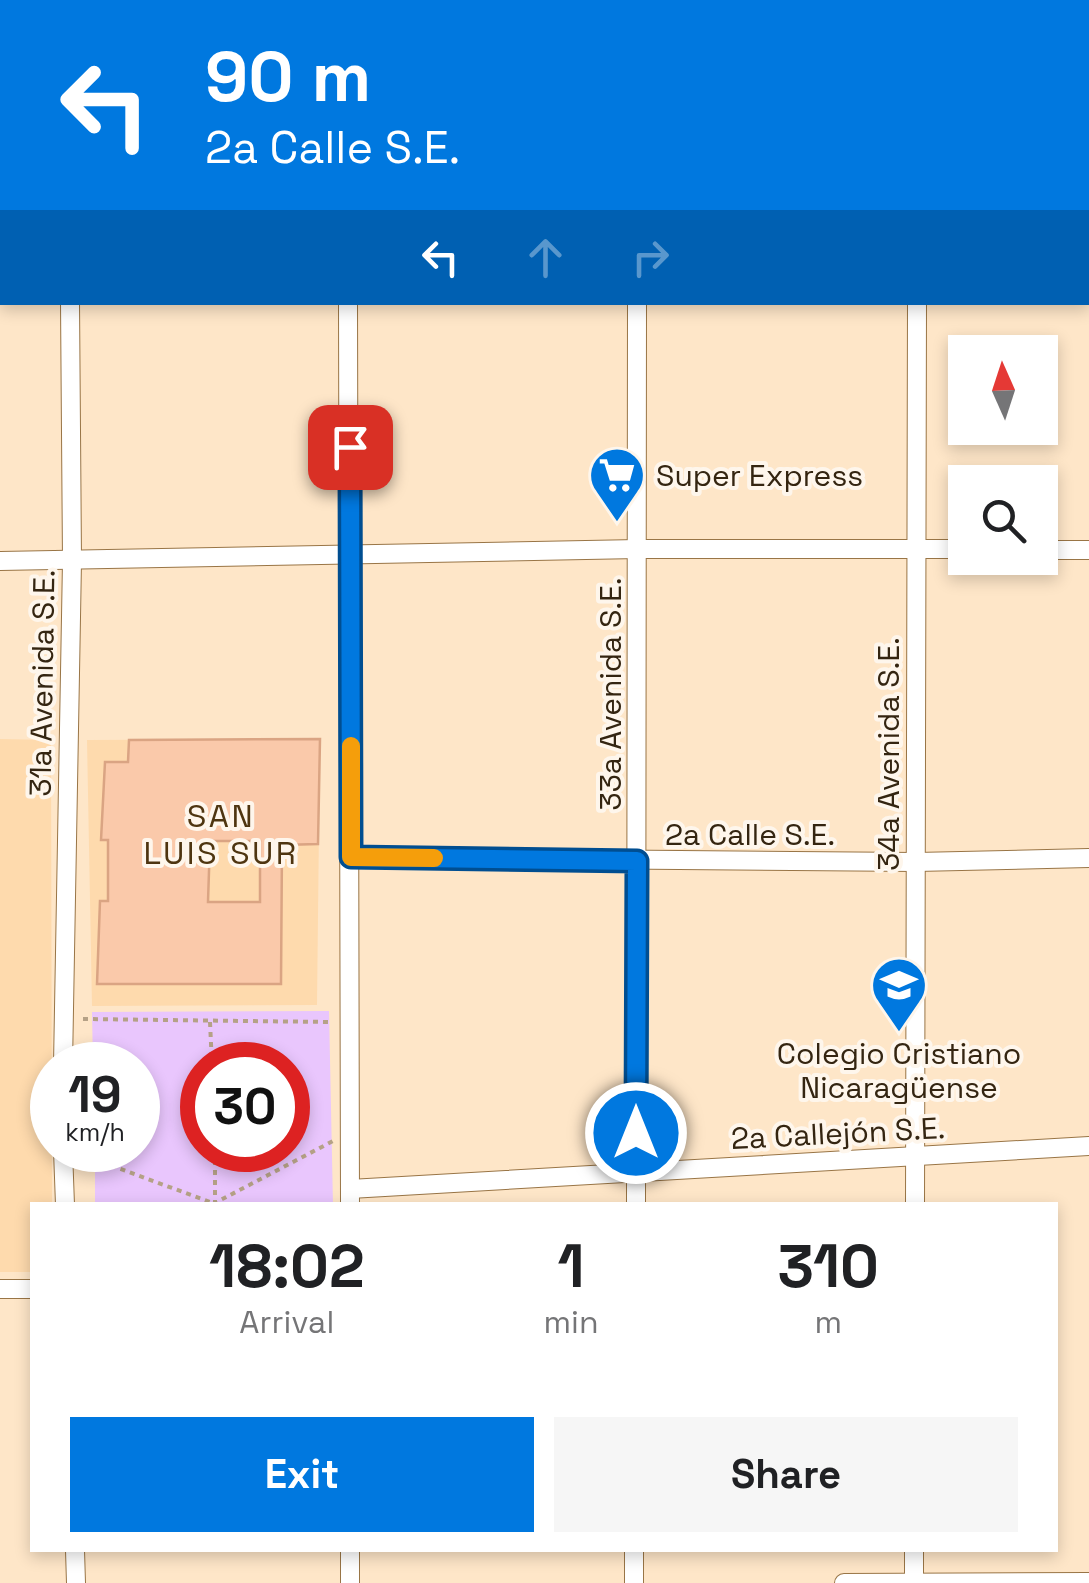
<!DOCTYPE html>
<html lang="en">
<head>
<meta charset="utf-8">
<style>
	body { margin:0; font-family:"Space Grotesk",sans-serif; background:#f6f6f6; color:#202124; height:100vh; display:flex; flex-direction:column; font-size:38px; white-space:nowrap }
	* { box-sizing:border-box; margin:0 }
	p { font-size:32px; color:#757577 }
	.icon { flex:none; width:55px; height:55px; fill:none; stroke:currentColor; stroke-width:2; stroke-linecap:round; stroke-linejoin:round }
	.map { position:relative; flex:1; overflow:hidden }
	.panel { position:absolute; left:30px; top:1202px; width:1028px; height:350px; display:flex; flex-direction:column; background:#fff; border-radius:0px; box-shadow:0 5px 15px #0003 }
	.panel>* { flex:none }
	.banner { position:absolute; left:0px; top:0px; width:1090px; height:305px; box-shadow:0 5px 15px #0003; background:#0078df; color:#fff; overflow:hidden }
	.needle { width:65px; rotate:357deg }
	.buttons { position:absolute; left:948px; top:335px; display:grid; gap:20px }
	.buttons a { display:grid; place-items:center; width:110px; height:110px; border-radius:0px; background:#fff; box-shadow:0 5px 15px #0003; font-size:50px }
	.speed { position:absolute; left:30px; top:1042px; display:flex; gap:20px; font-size:50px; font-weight:700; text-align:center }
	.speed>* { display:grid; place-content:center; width:130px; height:130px; border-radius:50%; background:#fff; box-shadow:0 5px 15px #0003; line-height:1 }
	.speed small { font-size:25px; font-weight:400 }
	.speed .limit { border:15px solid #d22; background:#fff; color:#111 }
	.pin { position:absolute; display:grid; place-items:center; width:85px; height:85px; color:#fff; margin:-42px; border-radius:20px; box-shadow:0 5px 15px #0006 }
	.me { position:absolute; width:110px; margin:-55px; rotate:0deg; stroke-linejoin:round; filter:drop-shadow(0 0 8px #0008) }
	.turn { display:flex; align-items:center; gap:35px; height:210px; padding:0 40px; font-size:45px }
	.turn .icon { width:130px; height:130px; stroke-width:2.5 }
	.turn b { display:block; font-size:70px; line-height:85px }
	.lanes { display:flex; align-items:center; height:95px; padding:0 40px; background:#0003; justify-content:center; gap:50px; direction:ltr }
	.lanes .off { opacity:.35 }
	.eta { display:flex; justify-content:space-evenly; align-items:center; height:170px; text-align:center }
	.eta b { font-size:60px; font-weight:700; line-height:70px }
	.primary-button { display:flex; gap:20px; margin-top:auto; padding:20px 40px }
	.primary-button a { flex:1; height:115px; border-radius:0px; background:#0078df; color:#fff; font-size:40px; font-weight:700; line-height:115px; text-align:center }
	.primary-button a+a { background:#f6f6f6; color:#202124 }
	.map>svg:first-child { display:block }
	.built { fill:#fedaad }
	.green { fill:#e9c6fd; fill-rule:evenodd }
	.building { fill:#fac9aa; stroke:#daa483; stroke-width:2.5; fill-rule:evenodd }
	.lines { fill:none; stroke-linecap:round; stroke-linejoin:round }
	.street-casing { stroke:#997546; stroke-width:20 }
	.path { stroke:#b5a186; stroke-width:4; stroke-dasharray:5 5; stroke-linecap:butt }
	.street { stroke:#fff; stroke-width:18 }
	.route-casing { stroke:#004e91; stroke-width:25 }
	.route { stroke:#0078df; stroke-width:18 }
	.slow { stroke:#f59e0b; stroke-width:18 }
	.labels { text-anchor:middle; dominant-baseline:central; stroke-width:8; stroke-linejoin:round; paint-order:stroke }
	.poi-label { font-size:30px; fill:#342511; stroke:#fef6ec; text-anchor:start }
	.street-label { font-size:30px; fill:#342511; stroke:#fef6ec }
	.neighbourhood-label { font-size:32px; letter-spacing:2.5px; fill:#4e3510; stroke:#fef6ec }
</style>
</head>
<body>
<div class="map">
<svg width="1089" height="1583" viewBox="0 0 1089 1583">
	<rect width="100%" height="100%" fill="#fee6c8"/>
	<g class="built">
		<polygon points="0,739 51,740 52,1205 32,1205 32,1272 0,1272"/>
		<polygon points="320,739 317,1005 92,1006 87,740"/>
	</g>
	<path class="green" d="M329 1011 333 1205H95V1150H138V1065H93L92 1012ZM202 1065H288V1150H202Z"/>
	<path class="building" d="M320 739 318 844 282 845 281 984H97L100 901H108V840H101L105 762H128L129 740ZM210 841H260V902H208Z"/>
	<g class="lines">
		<g class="street-casing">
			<g id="street">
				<polyline points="635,0 635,2"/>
				<polyline points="915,0 915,2"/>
				<polyline points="1086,0 1086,2"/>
				<polyline points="73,2 73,0"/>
				<polyline points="350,2 350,0"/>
				<polyline points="1088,38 1089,77"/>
				<polyline points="0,242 2,242"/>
				<polyline points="1088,260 1089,260"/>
				<polyline points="348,302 350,1205"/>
				<polyline points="1040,550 1089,550"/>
				<polyline points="0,561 638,549 965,549"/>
				<polyline points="351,857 916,862 1089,858"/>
				<polyline points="63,1065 72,561 70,302"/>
				<polyline points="63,1150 65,1205"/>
				<polyline points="350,1189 1089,1146"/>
				<polyline points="636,1205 637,302"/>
				<polyline points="915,1205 917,302"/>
				<polyline points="0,1289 32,1289"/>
				<polyline points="75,1550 76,1583"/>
				<polyline points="350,1550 350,1583"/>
				<polyline points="634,1583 634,1550"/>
				<polyline points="844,1583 1089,1582"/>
				<polyline points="914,1583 914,1550"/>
			</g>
		</g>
		<g class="path">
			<polyline points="83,1019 329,1022"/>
			<polyline points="210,1022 212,1065"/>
			<polyline points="215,1150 215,1204"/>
			<polyline points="83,1155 218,1205"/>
			<polyline points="213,1204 333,1141"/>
		</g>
		<use href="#street" class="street"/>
	</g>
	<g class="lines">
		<g class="route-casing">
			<polyline id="route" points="350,447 351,857 637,861 636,1133"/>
		</g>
		<use href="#route" class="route"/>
		<polyline class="slow" points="351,746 351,857 434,858"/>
	</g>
	<defs>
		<g id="supermarket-pin" transform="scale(2.875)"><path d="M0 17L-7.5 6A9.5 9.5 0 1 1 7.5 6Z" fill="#0078df" stroke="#fef6ec"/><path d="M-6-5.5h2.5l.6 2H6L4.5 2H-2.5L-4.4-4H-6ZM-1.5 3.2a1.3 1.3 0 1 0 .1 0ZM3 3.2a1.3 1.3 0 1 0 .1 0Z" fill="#fff"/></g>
		<g id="school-pin" transform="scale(2.875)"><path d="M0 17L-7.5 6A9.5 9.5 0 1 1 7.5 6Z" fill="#0078df" stroke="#fef6ec"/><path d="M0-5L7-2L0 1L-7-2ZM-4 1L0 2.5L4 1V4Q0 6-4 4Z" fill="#fff"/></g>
	</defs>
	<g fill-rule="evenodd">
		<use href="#supermarket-pin" x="617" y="475"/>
		<use href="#school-pin" x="899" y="985"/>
	</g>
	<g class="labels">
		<g class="poi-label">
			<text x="656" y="475">Super Express</text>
			<text x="899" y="1053" text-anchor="middle">Colegio Cristiano<tspan x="899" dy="34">Nicaragüense</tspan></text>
		</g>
		<g class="street-label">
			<text transform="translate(42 683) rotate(-89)">31a Avenida S.E.</text>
			<text transform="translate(610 694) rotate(-90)">33a Avenida S.E.</text>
			<text transform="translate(888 754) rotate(-90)">34a Avenida S.E.</text>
			<text x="750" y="834">2a Calle S.E.</text>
			<text transform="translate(838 1133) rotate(-3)">2a Callejón S.E.</text>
		</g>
		<g class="neighbourhood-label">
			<text x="221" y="816">SAN<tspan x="221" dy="37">LUIS SUR</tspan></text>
		</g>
	</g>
</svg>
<div class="buttons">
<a><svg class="needle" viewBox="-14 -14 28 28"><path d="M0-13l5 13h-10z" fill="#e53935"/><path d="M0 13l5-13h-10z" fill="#757577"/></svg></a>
<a><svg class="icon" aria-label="search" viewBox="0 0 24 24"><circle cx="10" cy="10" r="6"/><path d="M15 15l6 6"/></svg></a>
</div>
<div class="speed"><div>19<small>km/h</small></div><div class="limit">30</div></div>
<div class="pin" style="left:350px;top:447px;background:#d93025"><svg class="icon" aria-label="arrive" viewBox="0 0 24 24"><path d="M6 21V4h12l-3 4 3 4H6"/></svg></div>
<svg class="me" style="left:636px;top:1133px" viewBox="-20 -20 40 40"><circle r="17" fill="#0078df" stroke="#fff" stroke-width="3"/><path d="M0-11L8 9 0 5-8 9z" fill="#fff"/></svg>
<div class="banner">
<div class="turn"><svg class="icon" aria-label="left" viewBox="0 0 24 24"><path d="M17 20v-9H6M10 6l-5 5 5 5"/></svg><div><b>90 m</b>2a Calle S.E.</div></div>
<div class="lanes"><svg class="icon" aria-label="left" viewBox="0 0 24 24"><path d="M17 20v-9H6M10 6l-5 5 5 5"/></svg><svg class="icon off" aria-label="ahead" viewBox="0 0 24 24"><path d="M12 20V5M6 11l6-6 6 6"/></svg><svg class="icon off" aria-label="right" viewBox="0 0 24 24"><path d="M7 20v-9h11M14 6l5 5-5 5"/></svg></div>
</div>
<section class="panel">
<div class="eta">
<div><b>18:02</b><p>Arrival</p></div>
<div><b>1</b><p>min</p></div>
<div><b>310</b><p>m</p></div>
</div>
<div class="primary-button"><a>Exit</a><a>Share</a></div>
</section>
</div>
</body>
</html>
